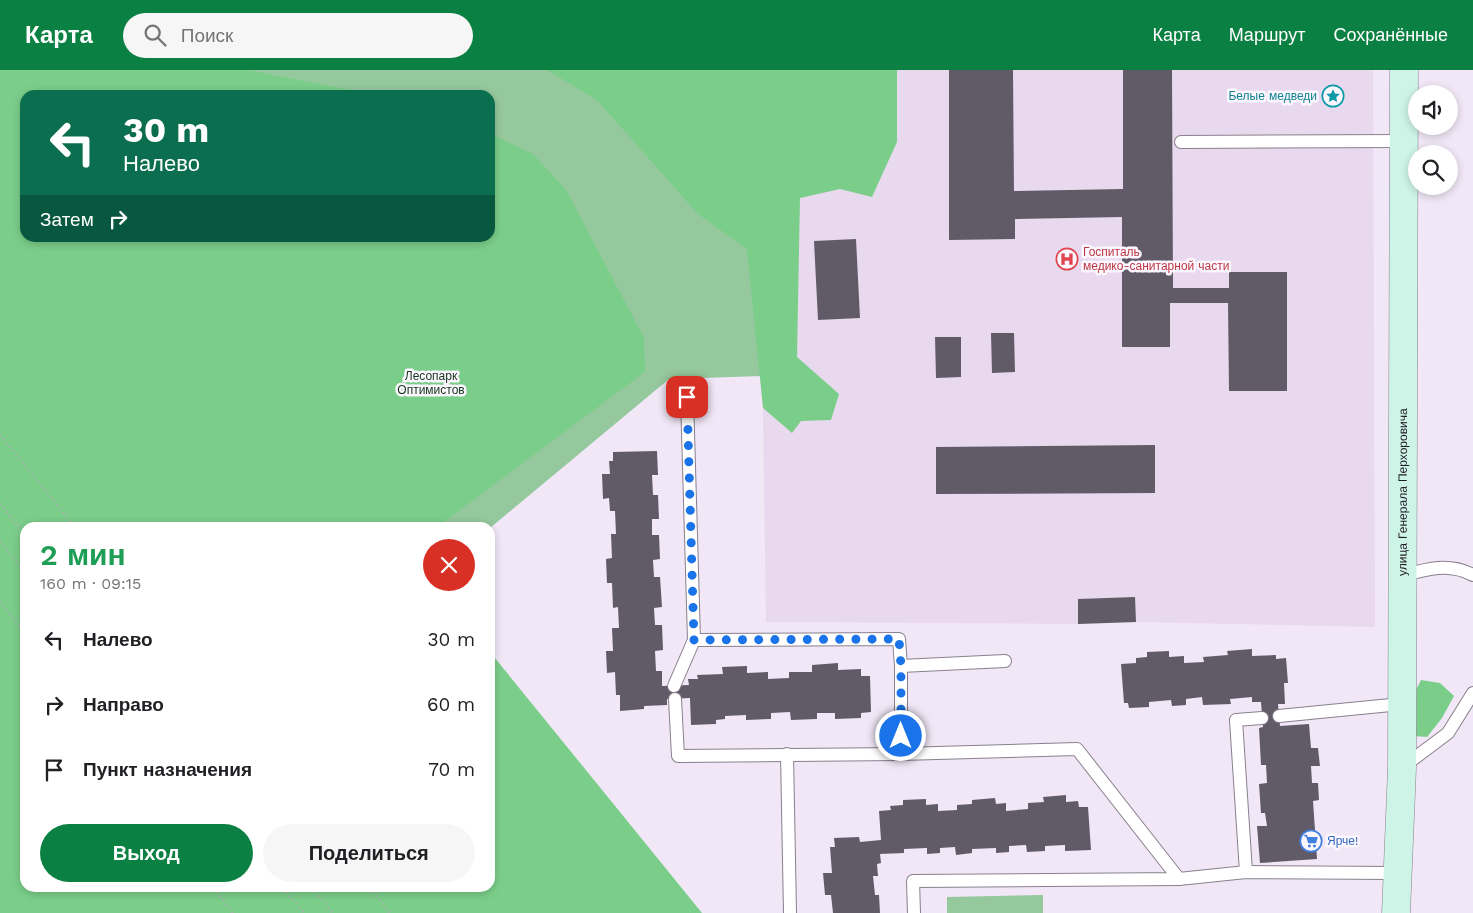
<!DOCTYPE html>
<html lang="ru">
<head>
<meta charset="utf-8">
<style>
	body { margin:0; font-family:"Work Sans",sans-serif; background:#f6f6f6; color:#202124; height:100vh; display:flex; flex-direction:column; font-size:19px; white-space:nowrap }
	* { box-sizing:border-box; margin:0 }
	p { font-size:16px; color:#757577 }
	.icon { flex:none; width:28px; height:28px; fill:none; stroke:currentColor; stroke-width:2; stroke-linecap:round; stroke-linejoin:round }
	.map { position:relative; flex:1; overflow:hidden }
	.panel { position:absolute; left:20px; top:452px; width:475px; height:370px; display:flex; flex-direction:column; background:#fff; border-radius:15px; box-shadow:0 2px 8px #0003 }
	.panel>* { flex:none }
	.top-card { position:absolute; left:20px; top:20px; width:475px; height:152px; border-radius:15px; box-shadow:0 2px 8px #0003; background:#0b6e4f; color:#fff; overflow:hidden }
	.controls { position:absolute; left:1408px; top:15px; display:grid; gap:10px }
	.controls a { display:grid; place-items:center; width:50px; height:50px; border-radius:50%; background:#fff; box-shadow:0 2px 8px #0003; font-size:25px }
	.pin { position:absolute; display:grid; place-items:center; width:42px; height:42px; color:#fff; margin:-21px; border-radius:10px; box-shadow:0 2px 8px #0006 }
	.me { position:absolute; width:55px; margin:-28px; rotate:0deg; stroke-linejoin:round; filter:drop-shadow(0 0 4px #0008) }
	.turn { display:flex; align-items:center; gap:18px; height:105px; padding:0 20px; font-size:22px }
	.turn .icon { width:65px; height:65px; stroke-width:2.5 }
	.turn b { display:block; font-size:35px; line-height:42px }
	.then { display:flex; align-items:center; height:48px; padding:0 20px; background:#0003; gap:10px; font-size:19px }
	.round { display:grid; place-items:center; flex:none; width:52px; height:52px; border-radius:26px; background:#f6f6f6 }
	.headline { display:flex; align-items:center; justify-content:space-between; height:85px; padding:0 20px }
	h1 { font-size:30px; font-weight:600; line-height:38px; color:#1e9e55 }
	.button { display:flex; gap:10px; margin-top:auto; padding:10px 20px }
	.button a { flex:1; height:58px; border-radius:30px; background:#0b8043; color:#fff; font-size:20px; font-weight:600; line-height:58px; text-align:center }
	.button a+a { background:#f6f6f6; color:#202124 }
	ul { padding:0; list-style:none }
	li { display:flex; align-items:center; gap:15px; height:65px; padding:0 20px }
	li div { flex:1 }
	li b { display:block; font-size:19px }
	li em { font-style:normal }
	header { display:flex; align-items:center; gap:30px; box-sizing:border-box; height:70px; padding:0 25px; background:#0b8043; color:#fff }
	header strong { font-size:24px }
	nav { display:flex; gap:28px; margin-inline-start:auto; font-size:18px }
	.search { width:350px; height:45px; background:#f6f6f6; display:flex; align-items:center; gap:12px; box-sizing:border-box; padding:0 18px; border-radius:28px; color:#757577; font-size:19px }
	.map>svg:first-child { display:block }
	.built { fill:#e8d9ee }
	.green { fill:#95c89d; fill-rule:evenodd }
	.forest { fill:#7bce8a }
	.building { fill:#615b68 }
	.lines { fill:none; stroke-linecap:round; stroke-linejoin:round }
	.lane-casing { stroke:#89808d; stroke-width:14 }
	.secondary-casing { stroke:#89808d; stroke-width:29 }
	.path { stroke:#b1a9b5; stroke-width:3; stroke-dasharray:1 4; stroke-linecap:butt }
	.lane { stroke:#fff; stroke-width:12 }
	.secondary { stroke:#cef3e7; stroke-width:28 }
	.route { stroke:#1a73e8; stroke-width:9; stroke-dasharray:0 16.2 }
	.labels { text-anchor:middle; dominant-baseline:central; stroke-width:5; stroke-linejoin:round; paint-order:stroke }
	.culture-label { font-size:12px; fill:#0d838f; stroke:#fcf6ff; text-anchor:end }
	.health-label { font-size:12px; fill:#be3a42; stroke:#fcf6ff; text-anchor:start }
	.park-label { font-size:12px; fill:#13361b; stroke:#fcf6ff }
	.street-label { font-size:12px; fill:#1f1b21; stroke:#fcf6ff }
	.shop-label { font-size:12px; fill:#366cbe; stroke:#fcf6ff; text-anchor:start }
</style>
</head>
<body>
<header>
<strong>Карта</strong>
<div class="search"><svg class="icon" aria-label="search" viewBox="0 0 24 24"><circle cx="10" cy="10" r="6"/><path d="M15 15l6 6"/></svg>Поиск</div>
<nav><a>Карта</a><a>Маршрут</a><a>Сохранённые</a></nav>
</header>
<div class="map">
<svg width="1473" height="843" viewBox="0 0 1473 843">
	<rect width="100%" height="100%" fill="#f1e7f6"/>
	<polygon class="built" points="758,0 1373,0 1375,557 1136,552 1078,554 766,552"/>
	<g class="green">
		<path d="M0 0H758L762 306 669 309 490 458H25V818H490L701 843H0ZM25 25H490V168H25Z"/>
		<polygon points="1043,825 1043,843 947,843 947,827"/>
	</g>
	<g class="forest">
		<polygon points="0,0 247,0 377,25 25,25 25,168 490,168 490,64 533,84 566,120 644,268 645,302 437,457 25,458 25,818 490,818 490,582 702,843 0,843"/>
		<polygon points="547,0 897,0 897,72 872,127 840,119 800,128 797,287 839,324 831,350 801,351 792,363 763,338 747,179 698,144 597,30"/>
		<polygon points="1421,610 1440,613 1454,626 1442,648 1427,667 1414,666 1414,624"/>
	</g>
	<g class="building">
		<polygon points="949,0 1013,0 1014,121 1123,119 1123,0 1172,0 1173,218 1229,218 1229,202 1287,202 1287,321 1229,321 1228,233 1170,233 1170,277 1122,277 1122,147 1015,149 1015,169 949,170"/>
		<polygon points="856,169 860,248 818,250 814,171"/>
		<polygon points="991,263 1014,263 1015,302 992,303"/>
		<polygon points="935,267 961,267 961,307 936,308"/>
		<polygon points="1155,375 1155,423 936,424 936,377"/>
		<polygon points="657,381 658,405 652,405 653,425 658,425 659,449 652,449 652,465 659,465 660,489 653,490 654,507 660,507 662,537 654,538 655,555 662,555 663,580 655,581 656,601 662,601 662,616 689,615 688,609 698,609 697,605 723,604 722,597 747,596 747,603 768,602 768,609 789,608 789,602 812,602 812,595 838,593 838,600 861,599 861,606 870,606 871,642 861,643 861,648 835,649 835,643 817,643 817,649 791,650 790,642 771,643 771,649 746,650 746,645 725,646 725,649 716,650 716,654 691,655 690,628 667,629 667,635 644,636 644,639 620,641 620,625 616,625 615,602 607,603 606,581 613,581 612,558 619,558 618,537 613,538 612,513 607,513 606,489 612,488 611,464 616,464 615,441 610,441 609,428 603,429 602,404 610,404 609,391 613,391 613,382"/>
		<polygon points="1135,527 1136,552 1078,554 1078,529"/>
		<polygon points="1252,579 1252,586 1276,585 1276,589 1286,588 1288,613 1284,613 1285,634 1278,634 1280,656 1309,654 1311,678 1318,678 1320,696 1311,696 1312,713 1318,713 1319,730 1313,731 1317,789 1260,793 1257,756 1267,756 1265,743 1261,743 1259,714 1267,713 1266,695 1261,695 1259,658 1263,657 1261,632 1252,632 1252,627 1230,629 1231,634 1203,635 1202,627 1186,629 1186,635 1172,636 1171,630 1149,632 1149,637 1129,638 1128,633 1124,633 1121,594 1136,593 1136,588 1147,587 1147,582 1169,581 1169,587 1184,586 1184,593 1204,592 1203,587 1228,585 1227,581"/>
		<polygon points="1066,725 1066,732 1078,731 1079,737 1088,737 1091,780 1065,781 1065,775 1045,776 1045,781 1027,782 1026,775 1009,776 1009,782 996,783 996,778 972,779 972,783 956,785 955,777 940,778 940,783 927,784 927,778 904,779 904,783 880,784 881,793 877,794 878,806 873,806 875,825 879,825 880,843 833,843 831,825 825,825 823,803 832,803 830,777 835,777 834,768 859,767 860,772 881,770 879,741 891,740 890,736 903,735 903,730 926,729 926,735 938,734 938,741 957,740 957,735 972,734 972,730 995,728 996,734 1006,733 1006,741 1028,739 1028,733 1044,732 1043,727"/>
	</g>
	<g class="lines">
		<g class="lane-casing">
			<g id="lane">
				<polyline points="1181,72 1403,71"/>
				<polyline points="687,327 694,570 899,569 901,596 901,684"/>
				<path d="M1401 506C1426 499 1449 492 1473 505"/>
				<polyline points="901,596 1005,591"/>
				<polyline points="674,616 694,570"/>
				<polyline points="675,629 678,686 901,684 1077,679 1179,809"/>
				<polyline points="1279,646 1401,634"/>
				<polyline points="787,684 790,843"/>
				<polyline points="1404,696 1448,663 1473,623"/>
				<polyline points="1246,802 1236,650 1262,648"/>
				<polyline points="914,843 913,811 1179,809 1246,802 1397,803"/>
			</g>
		</g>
		<g class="secondary-casing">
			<g id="secondary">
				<path id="s1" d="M1396 843 1402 698 1404 0"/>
			</g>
		</g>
		<g class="path">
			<polyline points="0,365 76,458"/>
			<polyline points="0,434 25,465"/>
			<polyline points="0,472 25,502"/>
			<polyline points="0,532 25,563"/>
			<polyline points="214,818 233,843"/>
			<polyline points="283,818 304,843"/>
			<polyline points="312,818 333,843"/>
			<polyline points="370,818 390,843"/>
		</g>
		<use href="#lane" class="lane"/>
		<use href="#secondary" class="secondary"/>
	</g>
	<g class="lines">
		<polyline class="route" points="687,327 694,570 899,569 901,596 901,666"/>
	</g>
	<defs>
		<g id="sight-ring" transform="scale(1.125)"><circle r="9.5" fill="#fcf6ff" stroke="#0f9aa8" stroke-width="1.5"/><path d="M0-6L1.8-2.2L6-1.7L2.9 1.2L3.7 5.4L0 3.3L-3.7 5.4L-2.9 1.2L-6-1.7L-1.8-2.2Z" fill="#0f9aa8"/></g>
		<g id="hospital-ring" transform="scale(1.125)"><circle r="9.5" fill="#fcf6ff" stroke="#e0444e" stroke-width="1.5"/><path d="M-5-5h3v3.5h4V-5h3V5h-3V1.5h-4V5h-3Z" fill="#e0444e"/></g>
		<g id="supermarket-ring" transform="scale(1.125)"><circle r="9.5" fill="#fcf6ff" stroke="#3f7fe0" stroke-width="1.5"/><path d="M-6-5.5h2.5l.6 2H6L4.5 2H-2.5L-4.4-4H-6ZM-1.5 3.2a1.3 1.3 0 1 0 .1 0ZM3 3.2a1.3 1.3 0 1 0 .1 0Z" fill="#3f7fe0"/></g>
	</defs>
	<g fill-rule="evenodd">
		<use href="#sight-ring" x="1333" y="26"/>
		<use href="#hospital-ring" x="1067" y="189"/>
		<use href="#supermarket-ring" x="1311" y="771"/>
	</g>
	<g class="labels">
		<g class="culture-label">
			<text x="1317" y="26">Белые медведи</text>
		</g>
		<g class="health-label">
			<text x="1083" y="182">Госпиталь<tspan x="1083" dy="14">медико-санитарной части</tspan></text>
		</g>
		<g class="park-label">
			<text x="431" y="306">Лесопарк<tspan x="431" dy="14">Оптимистов</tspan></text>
		</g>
		<g class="street-label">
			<text stroke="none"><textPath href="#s1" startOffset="421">улица Генерала Перхоровича</textPath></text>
		</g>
		<g class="shop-label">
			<text x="1327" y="771">Ярче!</text>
		</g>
	</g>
</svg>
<div class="controls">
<a><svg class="icon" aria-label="sound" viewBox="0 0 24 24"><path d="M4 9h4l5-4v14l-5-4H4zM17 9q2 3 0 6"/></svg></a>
<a><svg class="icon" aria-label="search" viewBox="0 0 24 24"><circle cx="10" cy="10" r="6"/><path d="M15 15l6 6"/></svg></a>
</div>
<div class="pin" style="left:687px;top:327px;background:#d93025"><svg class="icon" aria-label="arrive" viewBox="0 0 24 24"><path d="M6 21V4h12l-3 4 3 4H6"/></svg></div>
<svg class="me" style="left:901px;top:666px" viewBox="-20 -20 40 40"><circle r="17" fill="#1a73e8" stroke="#fff" stroke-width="3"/><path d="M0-11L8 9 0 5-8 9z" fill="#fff"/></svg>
<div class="top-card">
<div class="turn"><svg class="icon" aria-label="left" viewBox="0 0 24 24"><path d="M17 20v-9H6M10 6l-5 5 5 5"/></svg><div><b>30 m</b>Налево</div></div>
<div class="then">Затем<svg class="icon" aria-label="right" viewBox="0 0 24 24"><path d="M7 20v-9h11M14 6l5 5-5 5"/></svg></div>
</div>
<section class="panel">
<div class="headline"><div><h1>2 мин</h1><p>160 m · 09:15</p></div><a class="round" style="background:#d93025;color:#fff"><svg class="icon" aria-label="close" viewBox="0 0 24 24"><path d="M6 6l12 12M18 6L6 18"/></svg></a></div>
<ul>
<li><svg class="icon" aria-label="left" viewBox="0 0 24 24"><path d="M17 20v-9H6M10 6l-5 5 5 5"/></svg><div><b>Налево</b></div><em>30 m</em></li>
<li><svg class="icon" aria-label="right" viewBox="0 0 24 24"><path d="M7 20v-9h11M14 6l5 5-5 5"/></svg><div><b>Направо</b></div><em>60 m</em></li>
<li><svg class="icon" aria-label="arrive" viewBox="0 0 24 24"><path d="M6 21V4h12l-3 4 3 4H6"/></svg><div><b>Пункт назначения</b></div><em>70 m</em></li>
</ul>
<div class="button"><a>Выход</a><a>Поделиться</a></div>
</section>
</div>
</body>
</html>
